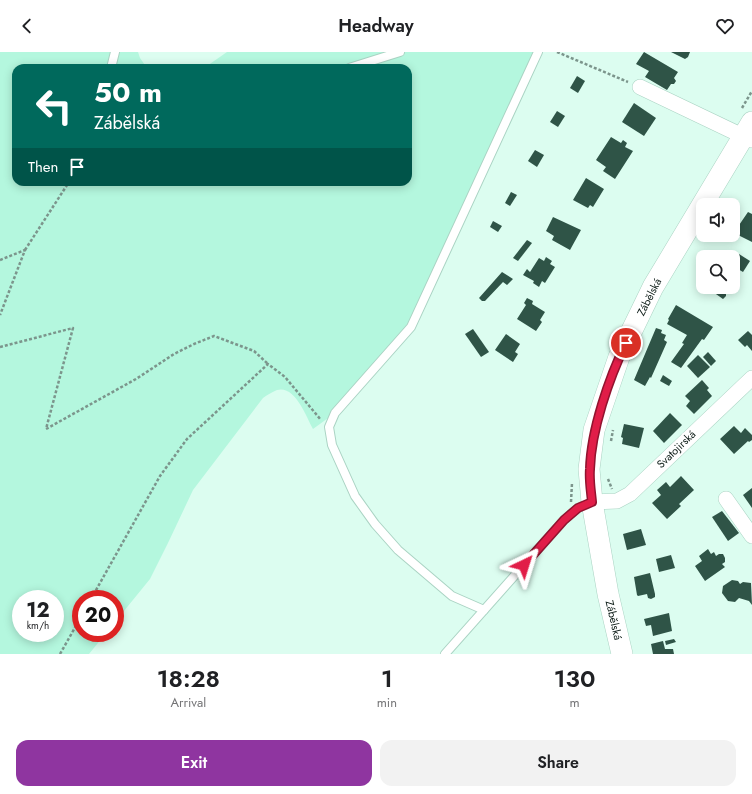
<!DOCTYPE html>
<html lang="en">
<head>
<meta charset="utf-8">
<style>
	body { margin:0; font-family:Jost,sans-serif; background:#f2f2f2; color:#202124; height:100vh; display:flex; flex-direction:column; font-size:15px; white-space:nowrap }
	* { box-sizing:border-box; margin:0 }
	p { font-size:13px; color:#757577 }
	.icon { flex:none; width:22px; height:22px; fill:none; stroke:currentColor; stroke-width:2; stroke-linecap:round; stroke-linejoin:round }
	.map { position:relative; height:602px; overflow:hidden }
	.sheet { display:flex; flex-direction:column; background:#fff; flex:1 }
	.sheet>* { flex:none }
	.hud { position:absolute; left:12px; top:12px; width:400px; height:122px; border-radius:12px; box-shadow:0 2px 10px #0003; background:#00695c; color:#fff; overflow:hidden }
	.fabs { position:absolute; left:696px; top:146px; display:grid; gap:8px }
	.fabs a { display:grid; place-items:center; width:44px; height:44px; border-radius:8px; background:#fff; box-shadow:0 2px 10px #0003; font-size:20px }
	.speed { position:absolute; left:12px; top:538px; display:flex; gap:8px; font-size:20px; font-weight:700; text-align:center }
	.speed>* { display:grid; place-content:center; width:52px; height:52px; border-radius:50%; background:#fff; box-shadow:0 2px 10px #0003; line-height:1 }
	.speed small { font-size:10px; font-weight:400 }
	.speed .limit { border:6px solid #d22; background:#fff; color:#111 }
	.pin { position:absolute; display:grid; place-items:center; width:34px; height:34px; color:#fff; margin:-17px; border:2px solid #fff; border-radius:50%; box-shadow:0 1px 4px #0007 }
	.me { position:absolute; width:44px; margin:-22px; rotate:41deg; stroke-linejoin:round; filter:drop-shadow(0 0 3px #0008) }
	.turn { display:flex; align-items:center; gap:14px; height:84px; padding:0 16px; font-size:18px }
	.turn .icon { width:52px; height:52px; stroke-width:2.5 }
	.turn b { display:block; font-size:28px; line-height:34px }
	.then { display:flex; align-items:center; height:38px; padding:0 16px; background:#0003; gap:8px; font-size:15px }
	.eta { display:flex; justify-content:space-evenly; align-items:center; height:68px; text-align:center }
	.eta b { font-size:24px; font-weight:600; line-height:28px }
	.primary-button { display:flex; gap:8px; margin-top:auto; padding:8px 16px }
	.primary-button a { flex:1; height:46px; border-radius:12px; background:#8f35a0; color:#fff; font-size:16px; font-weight:600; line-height:46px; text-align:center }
	.primary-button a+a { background:#f2f2f2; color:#202124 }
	header { display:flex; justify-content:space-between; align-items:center; height:52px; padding:0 16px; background:#fff; font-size:18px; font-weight:600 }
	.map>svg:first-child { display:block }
	.green { fill:#b4f7de; fill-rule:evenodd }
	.building { fill:#2f5447 }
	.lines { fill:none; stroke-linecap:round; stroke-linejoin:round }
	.service-casing { stroke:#aad3c3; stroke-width:10 }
	.minor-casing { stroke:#aad3c3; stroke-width:16 }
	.secondary-casing { stroke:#aad3c3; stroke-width:22 }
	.path { stroke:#7c958c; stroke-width:2.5; stroke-dasharray:3 2; stroke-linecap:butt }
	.service { stroke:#fff; stroke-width:8 }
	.minor { stroke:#fff; stroke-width:15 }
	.secondary { stroke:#fff; stroke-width:21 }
	.route-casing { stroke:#92132f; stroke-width:10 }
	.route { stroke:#e11d48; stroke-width:7 }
	.labels { text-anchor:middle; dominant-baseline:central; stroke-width:4; stroke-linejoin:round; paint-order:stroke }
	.street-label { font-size:11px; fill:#0d1c17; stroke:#fff }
</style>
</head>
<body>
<header><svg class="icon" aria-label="back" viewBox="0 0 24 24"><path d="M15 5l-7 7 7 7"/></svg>Headway<svg class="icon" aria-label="heart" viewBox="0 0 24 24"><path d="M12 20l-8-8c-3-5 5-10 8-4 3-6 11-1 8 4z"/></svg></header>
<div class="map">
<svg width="752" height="602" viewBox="0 0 752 602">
	<rect width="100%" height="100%" fill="#dcfdf0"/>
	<path class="green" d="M0 0H138L140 6 147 16H16V130H408V16H204L227 0H538L411 275 335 361 313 377C306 364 295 333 277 338 272 340 267 343 263 346L193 438 168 491 150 527 115 570V547H81V581H106L89 602H0ZM21 547H55V581H21Z"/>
	<g class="building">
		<polygon points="644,0 678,20 674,26 676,29 674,32 671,32 667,38 645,25 649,19 636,12"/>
		<polygon points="671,0 690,0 688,5 685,7"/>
		<polygon points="577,24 585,29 578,41 570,36"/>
		<polygon points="634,51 656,66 644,84 622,70"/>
		<polygon points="557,59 565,64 558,75 550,70"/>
		<polygon points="611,85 621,91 623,88 627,91 625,95 633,99 615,127 603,119 606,115 596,108"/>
		<polygon points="535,98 544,103 537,115 528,109"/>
		<polygon points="586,126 604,137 593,155 590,153 588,156 573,148"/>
		<polygon points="511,140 517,143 510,154 505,151"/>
		<polygon points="748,160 752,162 752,190 738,183 739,181 735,179"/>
		<polygon points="553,165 581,178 570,198 552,188 554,184 546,179"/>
		<polygon points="493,169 502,174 498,180 490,175"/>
		<polygon points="527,188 532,191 518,209 513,206"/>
		<polygon points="739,202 750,209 743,220 733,214"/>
		<polygon points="546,205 552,209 550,212 555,215 545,231 542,229 539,235 533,231 534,229 523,223 527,217 530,220 539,206 544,209"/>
		<polygon points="502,220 513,227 507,233 503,230 485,249 482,249 479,246"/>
		<polygon points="706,235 729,235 726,240 726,244 723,247"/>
		<polygon points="527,246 533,249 532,252 545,260 540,268 542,270 536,279 517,267 526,253 524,251"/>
		<polygon points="676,253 713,275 704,288 702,287 681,316 671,310 684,292 682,291 687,283 667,272 669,268 668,267"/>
		<polygon points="656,276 662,278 661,281 666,283 664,288 667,290 651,326 650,325 645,334 634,328"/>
		<polygon points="473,277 489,300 481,305 465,282"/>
		<polygon points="748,279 752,283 752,299 747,293 745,295 738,288"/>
		<polygon points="506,282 520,292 515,300 518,302 513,310 495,298"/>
		<polygon points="708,300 716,309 711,314 703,305"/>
		<polygon points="698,303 710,315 698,326 687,314"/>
		<polygon points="663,323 672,329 669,334 660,329"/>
		<polygon points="702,328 709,336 707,338 712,344 694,362 686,354 690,349 685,344"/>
		<polygon points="670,361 682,373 664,391 653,379"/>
		<polygon points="624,372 644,376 639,396 622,392 623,386 621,385"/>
		<polygon points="734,374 741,381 745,376 752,383 752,388 749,390 748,389 734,402 720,387"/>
		<polygon points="681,424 694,438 679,452 681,454 667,467 652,451 661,443 657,438 666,430 670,435"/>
		<polygon points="752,436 752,456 743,443"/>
		<polygon points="722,459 739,481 728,489 712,465"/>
		<polygon points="641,477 646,493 627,498 623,482"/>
		<polygon points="708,497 711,502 714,500 716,504 719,502 723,502 725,506 725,510 722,512 725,515 705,529 695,514 702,509 699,504"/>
		<polygon points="671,503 675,516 659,520 656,507"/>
		<polygon points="650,521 655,542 655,545 651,547 648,546 647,542 638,544 637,543 634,525"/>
		<polygon points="732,528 738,529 740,532 743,530 751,531 752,553 749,549 739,546 735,550 728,549 722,541 723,534"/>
		<polygon points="669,561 672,579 653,584 651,573 646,574 644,567"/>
		<polygon points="674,587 676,590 666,593 665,589"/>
		<polygon points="663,589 665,597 673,597 674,602 653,602 651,592"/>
	</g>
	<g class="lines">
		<g class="service-casing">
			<g id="service">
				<polyline points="111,16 115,0"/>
				<polyline points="349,16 400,0"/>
				<polyline points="484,558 452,544 398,498 375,472 355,444 332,393 329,375 335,361 411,275 538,0"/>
				<polyline points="445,602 564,468 578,456 592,450"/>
			</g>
		</g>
		<g class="minor-casing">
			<g id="minor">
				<polyline points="640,35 751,88"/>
				<polyline points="726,447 752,484"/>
				<polyline points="592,450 617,449 630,442 752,326"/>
			</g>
		</g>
		<g class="secondary-casing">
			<polyline id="secondary" points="622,602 608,542 592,450 589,417 594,378 619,305 653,235 752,70"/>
		</g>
		<g class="path">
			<polyline points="557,0 628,30"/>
			<polyline points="742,56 752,39"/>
			<polyline points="25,198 69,130"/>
			<polyline points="0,208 25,198 0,263"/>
			<polyline points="0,295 73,276 46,377 136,327 174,302 194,292 214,284 254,299 268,312"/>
			<polyline points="611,389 613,378"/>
			<polyline points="608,427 612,437"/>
			<polyline points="571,450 572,431"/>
			<polyline points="91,547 160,424 187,387 268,312 285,325 321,368"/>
			<polyline points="60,602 81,565"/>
		</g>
		<use href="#service" class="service"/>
		<use href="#minor" class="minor"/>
		<use href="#secondary" class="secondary"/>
	</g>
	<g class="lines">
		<g class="route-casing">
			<path id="route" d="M524 513 564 468 578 456 592 450C591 439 589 428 590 417 591 378 609 326 626 291"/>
		</g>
		<use href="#route" class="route"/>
	</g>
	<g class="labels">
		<g class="street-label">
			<text transform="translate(649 245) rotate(-63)">Zábělská</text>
			<text transform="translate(676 397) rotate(-44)">Svatojirská</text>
			<text transform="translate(614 568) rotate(77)">Zábělská</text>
		</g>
	</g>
</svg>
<div class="fabs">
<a><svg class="icon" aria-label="sound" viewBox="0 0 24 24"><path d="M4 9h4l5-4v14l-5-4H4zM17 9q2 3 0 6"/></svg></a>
<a><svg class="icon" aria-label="search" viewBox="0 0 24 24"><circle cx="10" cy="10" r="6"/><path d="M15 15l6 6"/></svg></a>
</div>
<div class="speed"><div>12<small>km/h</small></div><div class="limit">20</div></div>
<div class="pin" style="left:626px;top:291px;background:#d93025"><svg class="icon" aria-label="arrive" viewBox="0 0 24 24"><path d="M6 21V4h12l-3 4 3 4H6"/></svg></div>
<svg class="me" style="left:524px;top:513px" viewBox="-20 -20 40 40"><path d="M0-17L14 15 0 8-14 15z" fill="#e11d48" stroke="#fff" stroke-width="4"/></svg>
<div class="hud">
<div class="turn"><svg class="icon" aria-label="left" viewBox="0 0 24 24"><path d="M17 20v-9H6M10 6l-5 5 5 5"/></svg><div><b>50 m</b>Zábělská</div></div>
<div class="then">Then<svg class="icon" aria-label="arrive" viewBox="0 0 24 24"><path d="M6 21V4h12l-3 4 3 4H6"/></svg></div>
</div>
</div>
<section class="sheet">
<div class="eta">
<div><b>18:28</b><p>Arrival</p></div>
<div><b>1</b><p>min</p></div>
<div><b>130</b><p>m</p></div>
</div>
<div class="primary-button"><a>Exit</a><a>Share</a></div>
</section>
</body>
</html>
